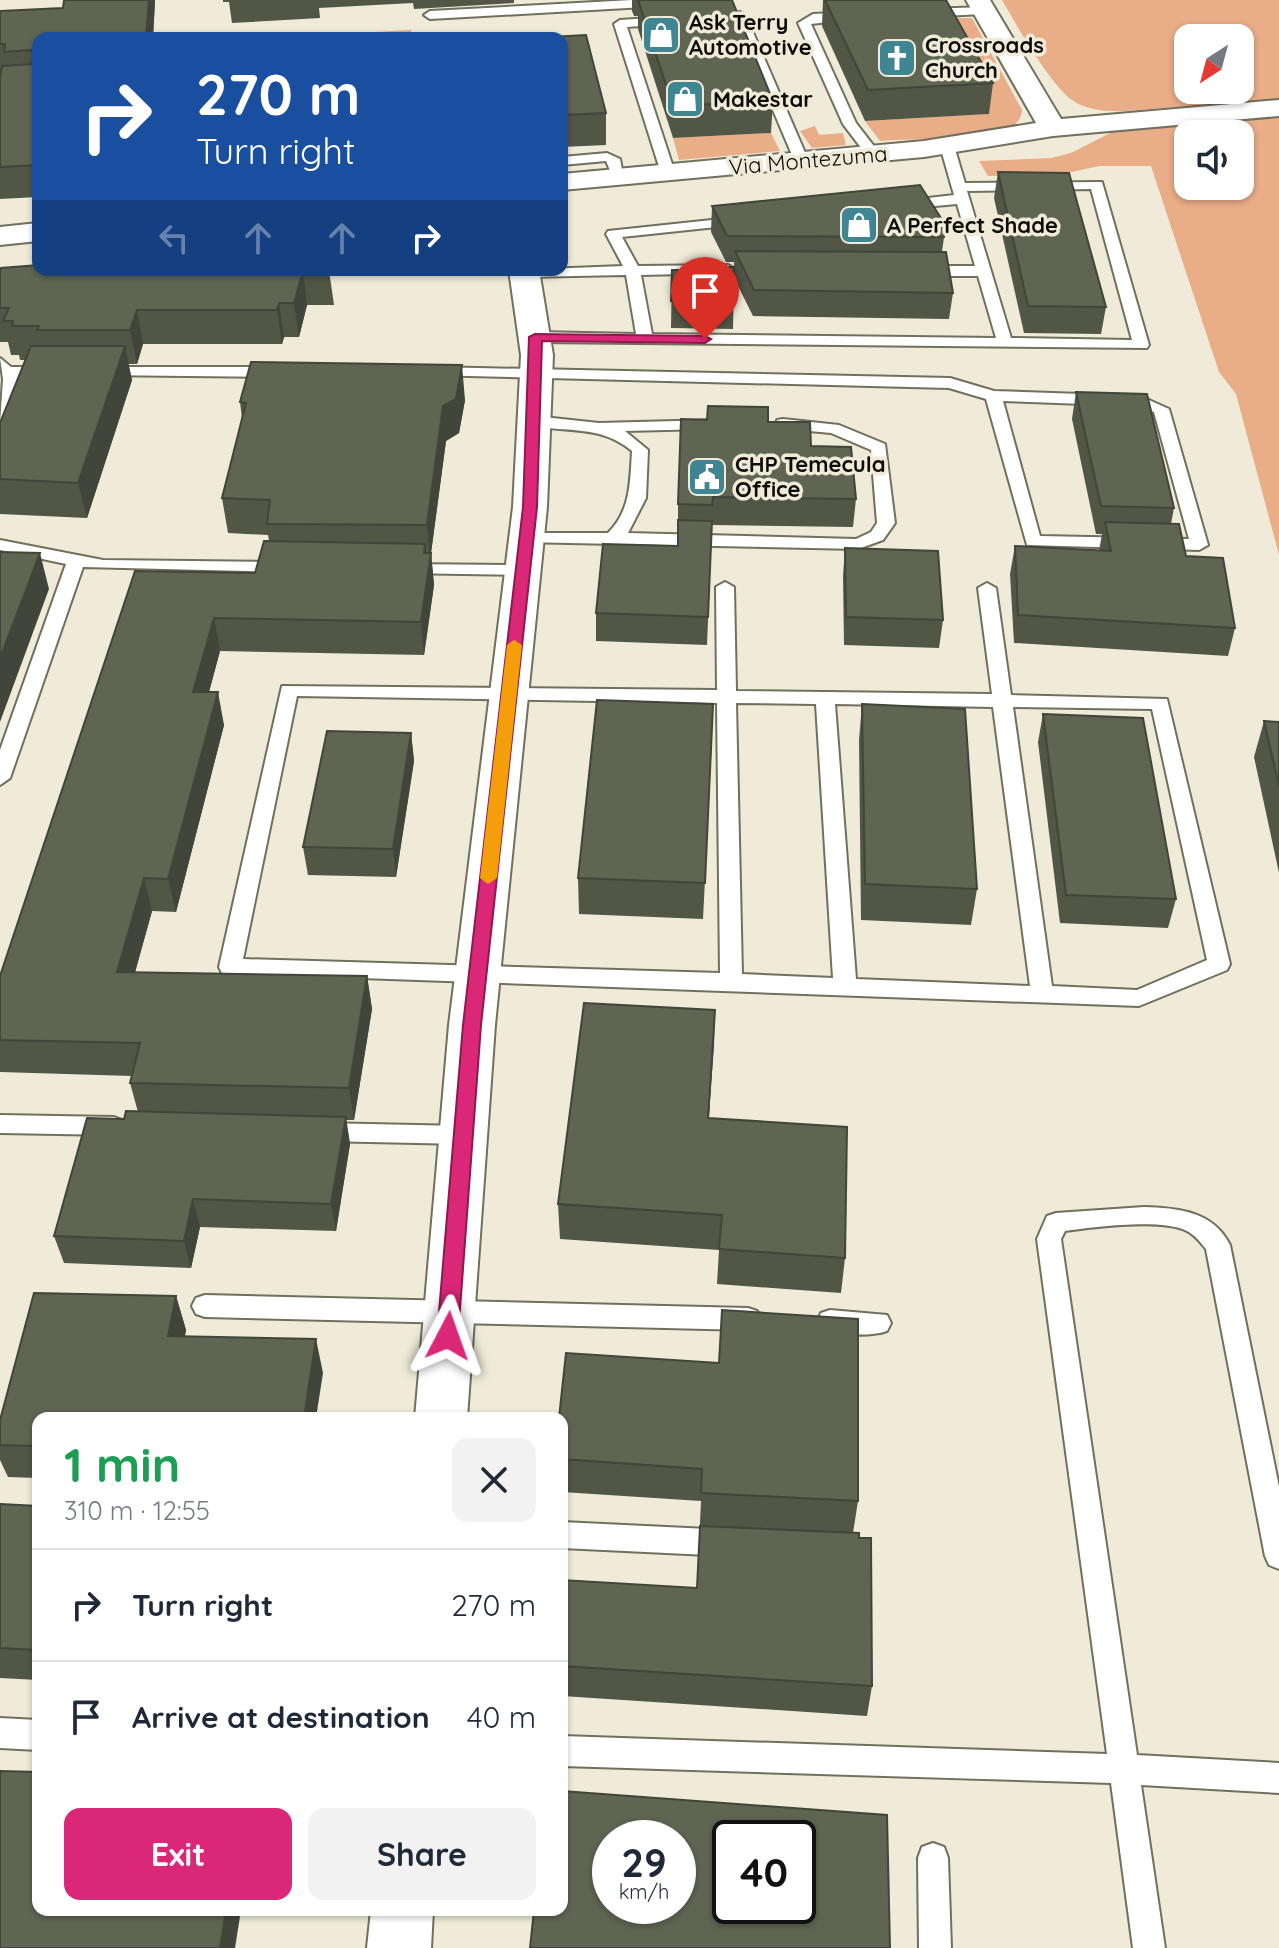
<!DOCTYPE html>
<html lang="en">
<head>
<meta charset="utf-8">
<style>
	body { margin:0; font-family:Quicksand,sans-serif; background:#f2f2f3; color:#1f2937; height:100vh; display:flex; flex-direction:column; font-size:30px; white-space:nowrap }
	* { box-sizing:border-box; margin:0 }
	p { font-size:26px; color:#747a83 }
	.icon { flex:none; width:44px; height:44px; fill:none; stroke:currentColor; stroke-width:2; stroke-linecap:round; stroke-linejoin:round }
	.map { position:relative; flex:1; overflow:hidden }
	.panel { position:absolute; left:32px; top:1412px; width:536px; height:504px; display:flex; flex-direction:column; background:#fff; border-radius:16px; box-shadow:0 2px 6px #0004 }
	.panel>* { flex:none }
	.top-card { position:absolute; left:32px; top:32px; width:536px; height:244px; border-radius:16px; box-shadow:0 2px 6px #0004; background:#1a4fa0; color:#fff; overflow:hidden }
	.needle { width:52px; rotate:216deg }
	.controls { position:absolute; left:1174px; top:24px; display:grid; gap:16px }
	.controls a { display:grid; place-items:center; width:80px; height:80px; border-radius:16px; background:#fff; box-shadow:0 2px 6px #0004; font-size:40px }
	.speed { position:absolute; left:592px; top:1820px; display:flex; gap:16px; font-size:40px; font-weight:700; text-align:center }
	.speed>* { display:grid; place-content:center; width:104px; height:104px; border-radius:50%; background:#fff; box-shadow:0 2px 6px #0004; line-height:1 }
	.speed small { font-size:20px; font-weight:400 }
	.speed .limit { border:4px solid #111; border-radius:12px; background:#fff; color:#111 }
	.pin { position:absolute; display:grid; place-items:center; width:68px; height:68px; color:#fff; margin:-82px -34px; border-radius:50% 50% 50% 0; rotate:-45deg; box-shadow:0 0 8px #0007 }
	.pin .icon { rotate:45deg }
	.me { position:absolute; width:88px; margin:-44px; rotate:4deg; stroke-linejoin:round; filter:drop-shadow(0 0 6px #0008) }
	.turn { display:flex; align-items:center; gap:28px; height:168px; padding:0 32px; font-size:36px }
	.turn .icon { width:104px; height:104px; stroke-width:2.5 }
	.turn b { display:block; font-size:56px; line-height:68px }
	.lanes { display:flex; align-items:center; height:76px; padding:0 32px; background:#0003; justify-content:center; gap:40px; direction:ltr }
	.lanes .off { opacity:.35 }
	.round { display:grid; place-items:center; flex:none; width:84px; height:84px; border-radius:16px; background:#f2f2f3 }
	.headline { display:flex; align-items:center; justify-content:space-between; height:136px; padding:0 32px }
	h1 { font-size:48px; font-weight:700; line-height:60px; color:#1e9e55 }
	.button { display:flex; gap:16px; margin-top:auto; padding:16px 32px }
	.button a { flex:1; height:92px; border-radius:16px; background:#db2777; color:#fff; font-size:32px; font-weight:700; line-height:92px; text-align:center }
	.button a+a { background:#f2f2f3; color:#1f2937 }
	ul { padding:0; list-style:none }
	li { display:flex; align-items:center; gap:24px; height:112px; padding:0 32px; border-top:2px solid #e0e1e3 }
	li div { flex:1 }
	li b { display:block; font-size:30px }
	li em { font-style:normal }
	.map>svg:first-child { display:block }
	.green { fill:#e9ad87; fill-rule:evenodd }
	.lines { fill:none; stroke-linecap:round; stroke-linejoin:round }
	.lane-casing { stroke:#726f5d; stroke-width:4 }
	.secondary-casing { stroke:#726f5d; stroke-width:4 }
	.lane { fill:#fff; fill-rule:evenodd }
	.secondary { fill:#fff; fill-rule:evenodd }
	.wall { fill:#525647 }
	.shaded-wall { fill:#42463a }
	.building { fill:#5f6453; stroke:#42463a; stroke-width:2; fill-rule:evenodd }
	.route { fill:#db2777; stroke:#8e194d; stroke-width:2 }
	.slow { fill:#f59e0b }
	.labels { text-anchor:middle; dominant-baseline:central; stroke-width:7; stroke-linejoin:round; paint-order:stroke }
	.far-poi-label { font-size:22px; font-weight:bold; fill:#0e0c06; stroke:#efebd8; text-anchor:start }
	.far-street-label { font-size:22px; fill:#0e0c06; stroke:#efebd8 }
</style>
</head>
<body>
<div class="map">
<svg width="1279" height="1948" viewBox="0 0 1279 1948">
	<rect width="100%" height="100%" fill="#efebd8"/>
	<g class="green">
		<path d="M1002 0H1279V111C1246 110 1213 107 1181 107 1149 107 1100 120 1072 100 1049 83 1017 26 1002 0ZM1188 38H1240V90H1188Z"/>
		<path d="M959 18H972L1022 110C1021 117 1019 123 1012 126 981 141 916 138 880 141L865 121 988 114 937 20Z"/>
		<polygon points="411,30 411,38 263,38"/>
		<path d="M1279 116V555L1236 394 1219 372 1151 166H1099L1063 174 988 176 979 161 1051 158 1071 153 1112 132ZM1188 134H1240V186H1188Z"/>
		<polygon points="815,126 819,135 843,133 846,145 812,148 800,131"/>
		<polygon points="771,133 780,151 679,160 673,138"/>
	</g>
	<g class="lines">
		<g class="lane-casing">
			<g id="lane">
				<polygon points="632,0 704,0 698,4 430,19 424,15 430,11"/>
				<polygon points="988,7 990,10 984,14 922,17 916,13 922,9"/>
				<polygon points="740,12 746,16 809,162 807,165 795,162 735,20 712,22 706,18"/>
				<polygon points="852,12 858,16 856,19 811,24 856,123 880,154 873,158 868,157 843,124 798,23 813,14"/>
				<polygon points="665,17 669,18 669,24 627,27 675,173 668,177 661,173 614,24 620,20"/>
				<path d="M947 142 954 146 965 183 1102 182 1149 345 1147 348 535 342 527 337 535 332 636 334 626 275 525 277 520 275 519 270 623 266 606 234 608 231 740 217 745 218V224L622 237 638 266 728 265 735 269 728 273 641 275 652 334 996 338 978 276H922L914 271 922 266H975L957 204 902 209 895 205 902 201 954 195 940 146ZM1091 189 1132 340 1011 338 967 191Z"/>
				<polygon points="607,153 620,159 624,180 614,180 606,161 562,165 562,157"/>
				<polygon points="0,358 11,367 51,367 59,372 51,377 18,377 8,419 0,424 3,379"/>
				<polygon points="101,367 279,367 287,372 279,377 95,375 95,369"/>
				<path d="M433 367 950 378 994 391 1140 396 1169 409 1208 545 1199 550 1027 545 986 399 949 388 427 375V369ZM1003 401 1138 406 1154 412 1189 539 1040 536Z"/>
				<path d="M534 416 599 423 714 420V428L708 429 625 431 648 450 646 498 628 533 856 539 871 532 877 523 871 450 831 433 777 428V420L783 419 839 425 885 444 895 523 883 540 858 549 520 542V534L526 533H608C631 510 630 482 632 451 600 424 565 433 528 425L526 421Z"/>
				<polygon points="0,540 103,560 286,562 295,567 286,572 83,567 10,778 0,785 0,750 66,564 0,550"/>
				<polygon points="405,564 523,565 532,570 523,575 399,573 396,569"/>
				<path d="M725 582 734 587 736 691 992 694 978 588 987 583 996 588 1011 695 1167 699 1230 964 1227 970 1139 1006 222 973 219 967 282 686 717 690 716 587ZM297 696 717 703 720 973 243 959ZM736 703 816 704 833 978 742 974ZM835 704 993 707 1030 986 856 979ZM1013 707 1152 709 1207 960 1137 990 1052 986Z"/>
				<polygon points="0,1115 114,1117 122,1120 126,1126 122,1132 114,1135 0,1133"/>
				<polygon points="321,1123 464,1126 472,1128 476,1135 472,1142 464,1144 321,1141 313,1139 309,1132 313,1125"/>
				<path d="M1144 1207C1178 1208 1213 1211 1230 1245L1279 1487V1569L1269 1565 1265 1556 1206 1249C1201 1243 1195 1235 1187 1231 1162 1218 1093 1227 1065 1231L1061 1239 1137 1755 1279 1763V1793L1141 1785 1165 1948H1133L1111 1783 562 1766V1736L1107 1754 1037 1239 1047 1216 1056 1213Z"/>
				<polygon points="205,1295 748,1308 757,1311 761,1319 757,1327 748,1330 205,1317 196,1314 192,1306 196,1298"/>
				<path d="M830 1310 887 1315 891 1323 887 1331C869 1337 839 1335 821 1329L817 1321 821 1313Z"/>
				<polygon points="562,1522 729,1530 739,1534 743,1543 739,1552 729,1556 562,1548"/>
				<polygon points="0,1718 38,1720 38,1750 0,1748"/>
				<polygon points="933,1843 944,1847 948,1858 951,1948 919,1948 918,1858 922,1847"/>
			</g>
		</g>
		<g class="secondary-casing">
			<g id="secondary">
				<polygon points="966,0 990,0 1061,119 1279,100 1279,116 1053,136 924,157 562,190 562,174 924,141 1036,123"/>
				<polygon points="38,223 38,241 0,245 0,227"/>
				<polygon points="509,270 539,270 553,355 547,507 495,1025 467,1418 415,1418 449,1025 513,507 521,355"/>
				<polygon points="371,1910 433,1910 431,1948 367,1948"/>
			</g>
		</g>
		<use href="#lane" class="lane"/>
		<use href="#secondary" class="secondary"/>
	</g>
	<g class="wall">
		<polygon points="64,0 155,0 153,38 38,38 38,197 0,199 0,11 63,8"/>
		<polygon points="223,0 514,0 514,3 414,9 413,3 319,8 320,18 232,23 229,2 223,2"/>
		<polygon points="632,0 732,0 773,101 771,133 673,138 638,29 638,16 634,16 632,11"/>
		<polygon points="823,0 946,0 993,83 989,114 865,121 822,26"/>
		<polygon points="562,38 606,113 606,145 562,147"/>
		<polygon points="998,172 1106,307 1101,334 1024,333 994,198"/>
		<polygon points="712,206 944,237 942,252 953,293 949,319 753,316 734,278 733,329 671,328 672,270 734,269 734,262 726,262 711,232"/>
		<polygon points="38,270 329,270 334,305 307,305 299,337 284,337 282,344 143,344 137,364 128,364 132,380 87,518 0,514 0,423 25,360 20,360 19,355 11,355 8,342 0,342 0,271"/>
		<polygon points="1076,392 1174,508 1171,524 1186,556 1235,628 1228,656 1014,643 1010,574 1015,546 1099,551 1102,534 1096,534 1072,419"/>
		<polygon points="465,400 459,433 446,441 431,553 434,585 424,655 220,651 209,692 224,725 176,912 152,911 135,972 367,976 372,1009 354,1120 346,1120 350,1144 336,1231 200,1227 191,1268 64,1263 54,1236 124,1119 138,1112 130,1083 132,1076 0,1072 0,976 135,571 255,573 269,541 268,535 228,533 222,498 242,418 240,402"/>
		<polygon points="768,422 811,446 856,499 853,527 712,525 707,645 596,641 596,613 678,546 678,504"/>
		<polygon points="845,548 943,620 939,648 844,645 843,576"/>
		<polygon points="862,704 977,889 971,925 861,920 859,740"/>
		<polygon points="1043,714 1176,899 1168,928 1060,923 1038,742"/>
		<polygon points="1264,721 1279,722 1279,873 1254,757"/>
		<polygon points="411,733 414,761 396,877 308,875 303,847"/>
		<polygon points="712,740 703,919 579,914 578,878"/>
		<polygon points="715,1010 709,1118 845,1258 841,1293 717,1284 719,1250 560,1239 558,1204"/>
		<polygon points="176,1296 186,1330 185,1336 323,1373 38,1418 38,1478 8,1477 0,1460 0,1420"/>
		<polygon points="562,1418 858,1501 853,1533 872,1686 867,1716 562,1696 562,1580 697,1588 701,1501 562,1492"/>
		<polygon points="0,1504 38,1506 38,1680 0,1678"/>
	</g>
	<g class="shaded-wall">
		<polygon points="149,0 155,0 153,38 146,38"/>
		<polygon points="303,271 307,305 299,337 294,303"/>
		<polygon points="279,303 284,337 282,344 277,310"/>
		<polygon points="137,310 143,344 137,364 130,330"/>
		<polygon points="125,346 132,380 87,518 78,483"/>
		<polygon points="462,365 465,400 459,433 446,441 431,553 434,585 424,655 421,622 425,544 428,574 430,560 427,525 443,406"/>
		<polygon points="40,553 49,589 0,722 0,658"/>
		<polygon points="214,618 220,651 200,725 193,692"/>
		<polygon points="218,692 224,725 176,912 168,879"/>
		<polygon points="411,733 414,761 396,877 393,849"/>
		<polygon points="144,878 152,911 126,1005 117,972"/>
		<polygon points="367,976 372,1009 354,1120 349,1088"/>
		<polygon points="715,1010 714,1046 706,1154 708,1118"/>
		<polygon points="346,1117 350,1144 336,1231 331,1204"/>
		<polygon points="193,1199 200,1227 191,1268 184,1241"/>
		<polygon points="176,1296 186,1330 178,1369 168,1336"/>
		<polygon points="316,1339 323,1373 316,1418 304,1418"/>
		<polygon points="226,1910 241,1910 235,1948 220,1948"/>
	</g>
	<g class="building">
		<polygon points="64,0 149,0 146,38 38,38 38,165 0,167 0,78 2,66 32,64 34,53 31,50 4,52 5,44 0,44 0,11 63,8"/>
		<polygon points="638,0 732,0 773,101 673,106"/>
		<polygon points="825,0 946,0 993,83 868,90"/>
		<polygon points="586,35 606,113 562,115 562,38 531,38"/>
		<polygon points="998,172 1069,173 1106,307 1028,306"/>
		<polygon points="920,185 941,218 944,237 727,236 712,206"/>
		<polygon points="735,251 946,252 953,293 754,290"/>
		<polygon points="38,265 38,270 329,270 330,271 303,271 294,303 279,303 277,310 137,310 130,330 37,330 39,326 12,326 13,321 3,321 9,308 0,308 0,271 1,268"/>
		<polygon points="698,267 734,267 734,303 671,301 672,270 698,270"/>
		<polygon points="31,346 125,346 78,483 0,479 0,423"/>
		<polygon points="251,362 462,365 456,399 443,406 427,525 267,524 270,500 222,498 246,403 240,402"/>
		<polygon points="1076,392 1147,394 1174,508 1101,506"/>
		<polygon points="708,406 768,407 768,422 810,422 811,446 851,447 856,499 713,497 712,505 678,504 681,419 707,420"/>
		<polygon points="678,520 712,521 708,617 596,613 603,544 678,546"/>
		<polygon points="1105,522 1179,524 1186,556 1223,558 1235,628 1018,615 1015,546 1111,551"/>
		<polygon points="264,541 425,544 424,553 431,553 421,622 214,618 193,692 218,692 168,879 144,878 117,972 367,976 349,1088 130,1083 140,1043 0,1040 0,976 135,571 255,573"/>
		<polygon points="845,548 938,551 943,620 846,617"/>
		<polygon points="0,552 40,553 0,658"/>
		<polygon points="597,700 713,704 705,883 578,878"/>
		<polygon points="862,704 965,709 977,889 865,884"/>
		<polygon points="1043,714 1143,718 1176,899 1066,895"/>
		<polygon points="1264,721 1279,722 1279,786"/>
		<polygon points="327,731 411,733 393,849 303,847"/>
		<polygon points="584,1003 715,1010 708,1118 847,1127 845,1258 719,1249 722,1215 558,1204"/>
		<polygon points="126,1111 346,1117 331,1204 193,1199 184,1241 54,1236 87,1118 124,1119"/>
		<polygon points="34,1293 176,1296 168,1336 316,1339 304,1418 38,1418 38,1446 0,1445 0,1420"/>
		<polygon points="722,1310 858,1319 858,1501 701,1493 702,1469 562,1459 562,1418 559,1418 566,1353 719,1363"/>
		<polygon points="0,1504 38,1506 38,1650 0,1648"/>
		<polygon points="700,1526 859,1533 859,1538 871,1538 872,1686 562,1666 562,1580 697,1588"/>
		<polygon points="0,1771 38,1772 38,1910 226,1910 220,1948 0,1948"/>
		<path d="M562 1791 887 1815 890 1948H530L534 1910H562ZM610 1838H678V1906H610ZM730 1838H798V1906H730Z"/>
	</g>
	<polygon class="route" points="535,334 705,336 711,339 705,343 542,341 537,507 481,1025 458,1336 455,1343 440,1343 437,1336 463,1025 523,507 529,337"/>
	<polygon class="slow" points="514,640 522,645 497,878 488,884 480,878 507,645"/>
	<defs>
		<g id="shop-square" transform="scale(2)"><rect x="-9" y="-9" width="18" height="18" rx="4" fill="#408592" stroke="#efebd8"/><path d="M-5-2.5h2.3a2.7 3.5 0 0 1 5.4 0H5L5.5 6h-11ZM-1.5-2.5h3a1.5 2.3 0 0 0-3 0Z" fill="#fff"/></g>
		<g id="church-square" transform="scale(2)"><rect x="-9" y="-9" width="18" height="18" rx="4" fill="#408592" stroke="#efebd8"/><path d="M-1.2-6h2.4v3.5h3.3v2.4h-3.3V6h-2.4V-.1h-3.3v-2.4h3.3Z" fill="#fff"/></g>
		<g id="civic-square" transform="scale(2)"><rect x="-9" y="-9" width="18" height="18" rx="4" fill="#408592" stroke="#efebd8"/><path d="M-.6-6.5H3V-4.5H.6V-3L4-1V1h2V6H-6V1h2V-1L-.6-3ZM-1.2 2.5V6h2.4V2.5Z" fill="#fff"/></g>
	</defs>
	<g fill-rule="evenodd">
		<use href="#shop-square" x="661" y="35"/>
		<use href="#church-square" x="897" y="58"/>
		<use href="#shop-square" x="685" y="99"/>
		<use href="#shop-square" x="859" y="225"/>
		<use href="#civic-square" x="707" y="477"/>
	</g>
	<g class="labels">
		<g class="far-poi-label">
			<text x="689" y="22">Ask Terry<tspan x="689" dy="25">Automotive</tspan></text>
			<text x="925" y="45">Crossroads<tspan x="925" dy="25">Church</tspan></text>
			<text x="713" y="99">Makestar</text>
			<text x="887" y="225">A Perfect Shade</text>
			<text x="735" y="464">CHP Temecula<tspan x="735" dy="25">Office</tspan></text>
		</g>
		<g class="far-street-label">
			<text transform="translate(808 160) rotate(-5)">Via Montezuma</text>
		</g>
	</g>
</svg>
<div class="controls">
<a><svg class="needle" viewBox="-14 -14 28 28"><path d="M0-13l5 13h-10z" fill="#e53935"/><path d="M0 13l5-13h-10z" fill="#747a83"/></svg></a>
<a><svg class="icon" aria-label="sound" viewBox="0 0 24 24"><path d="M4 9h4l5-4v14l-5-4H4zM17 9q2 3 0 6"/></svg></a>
</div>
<div class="speed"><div>29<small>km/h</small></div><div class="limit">40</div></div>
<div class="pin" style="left:705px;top:339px;background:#d93025"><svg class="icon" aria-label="arrive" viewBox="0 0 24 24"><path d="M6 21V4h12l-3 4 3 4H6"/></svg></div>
<svg class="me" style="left:448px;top:1336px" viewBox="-20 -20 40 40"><path d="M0-17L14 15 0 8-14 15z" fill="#db2777" stroke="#fff" stroke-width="4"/></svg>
<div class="top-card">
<div class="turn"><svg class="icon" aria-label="right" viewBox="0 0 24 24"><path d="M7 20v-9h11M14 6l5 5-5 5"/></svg><div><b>270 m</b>Turn right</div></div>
<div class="lanes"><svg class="icon off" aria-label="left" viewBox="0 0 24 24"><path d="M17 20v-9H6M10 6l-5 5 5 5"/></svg><svg class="icon off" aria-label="ahead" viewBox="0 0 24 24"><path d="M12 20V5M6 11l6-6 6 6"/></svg><svg class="icon off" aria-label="ahead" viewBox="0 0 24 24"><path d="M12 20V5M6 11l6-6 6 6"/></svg><svg class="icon" aria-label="right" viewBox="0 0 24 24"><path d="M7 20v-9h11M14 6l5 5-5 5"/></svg></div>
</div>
<section class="panel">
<div class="headline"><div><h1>1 min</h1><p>310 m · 12:55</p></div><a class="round"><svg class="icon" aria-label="close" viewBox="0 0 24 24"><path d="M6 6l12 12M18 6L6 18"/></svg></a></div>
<ul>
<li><svg class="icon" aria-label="right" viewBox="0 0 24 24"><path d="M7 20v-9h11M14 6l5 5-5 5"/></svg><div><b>Turn right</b></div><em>270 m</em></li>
<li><svg class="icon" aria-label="arrive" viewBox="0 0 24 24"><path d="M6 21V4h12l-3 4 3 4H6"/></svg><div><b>Arrive at destination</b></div><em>40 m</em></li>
</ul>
<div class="button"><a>Exit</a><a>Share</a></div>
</section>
</div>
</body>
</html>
